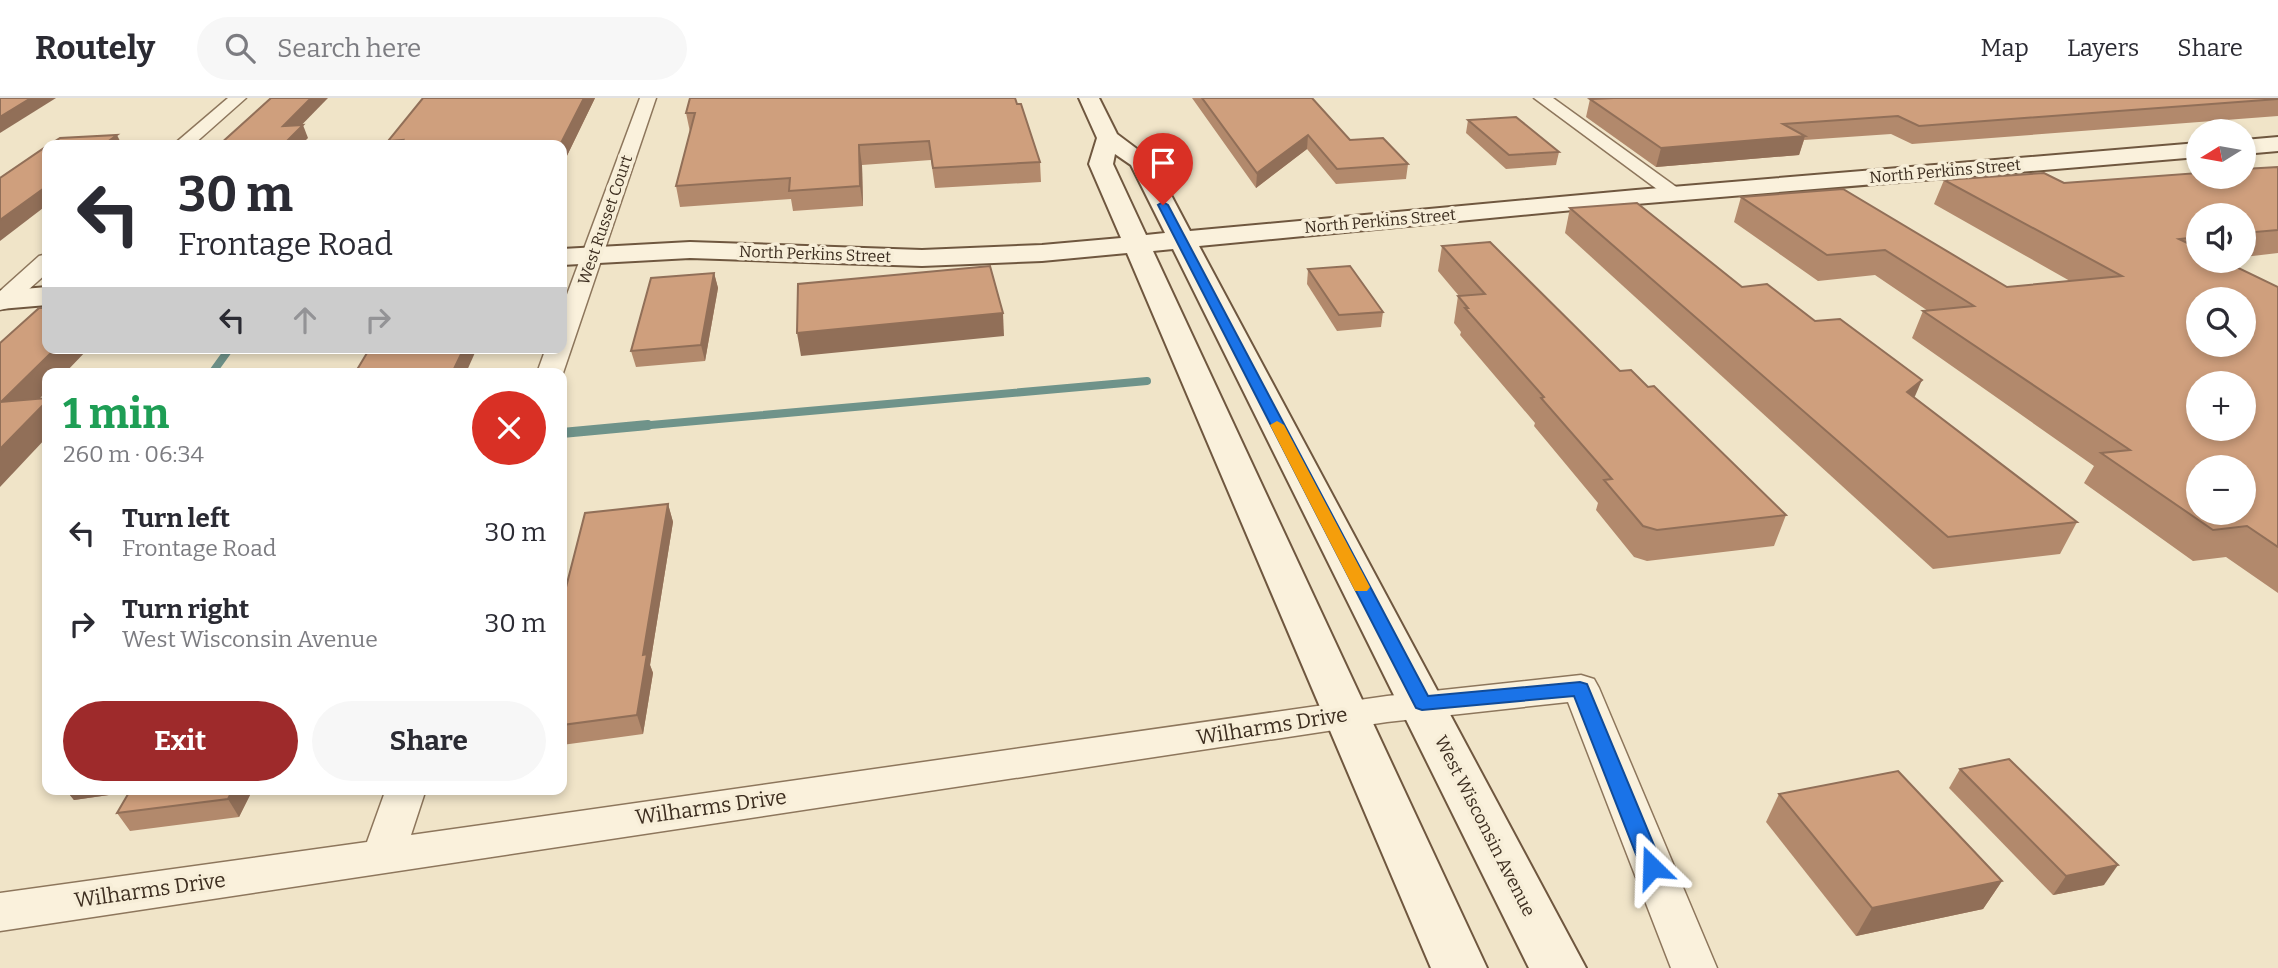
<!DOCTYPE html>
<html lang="en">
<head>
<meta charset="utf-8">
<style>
	body { margin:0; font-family:Bitter,serif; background:#f7f7f7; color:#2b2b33; height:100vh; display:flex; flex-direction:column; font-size:26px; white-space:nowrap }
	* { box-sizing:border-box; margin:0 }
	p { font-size:23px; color:#7c7c81 }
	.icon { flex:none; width:38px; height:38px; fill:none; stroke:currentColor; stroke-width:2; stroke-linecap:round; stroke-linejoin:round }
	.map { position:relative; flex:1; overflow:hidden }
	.drawer { position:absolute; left:42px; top:270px; width:525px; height:427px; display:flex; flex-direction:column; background:#fff; border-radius:14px; box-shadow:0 4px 10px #0003 }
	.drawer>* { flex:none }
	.guide { position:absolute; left:42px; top:42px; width:525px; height:214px; border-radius:14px; box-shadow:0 4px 10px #0003; background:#fff; color:#2b2b33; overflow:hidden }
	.needle { width:46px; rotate:259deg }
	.tools { position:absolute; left:2186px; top:21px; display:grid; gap:14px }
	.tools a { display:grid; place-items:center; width:70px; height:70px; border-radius:50%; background:#fff; box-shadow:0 4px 10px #0003; font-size:35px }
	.pin { position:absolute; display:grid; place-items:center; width:60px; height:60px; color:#fff; margin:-72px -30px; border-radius:50% 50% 50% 0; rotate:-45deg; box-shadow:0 0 7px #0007 }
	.pin .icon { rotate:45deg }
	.me { position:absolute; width:77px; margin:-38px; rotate:338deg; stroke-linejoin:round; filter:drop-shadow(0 0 5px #0008) }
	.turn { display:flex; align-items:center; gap:24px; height:147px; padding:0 21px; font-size:32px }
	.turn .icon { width:91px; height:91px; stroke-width:2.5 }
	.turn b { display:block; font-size:49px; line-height:60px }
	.lanes { display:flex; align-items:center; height:66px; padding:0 21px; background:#0003; justify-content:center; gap:35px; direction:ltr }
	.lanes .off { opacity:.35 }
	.round { display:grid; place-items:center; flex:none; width:74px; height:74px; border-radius:37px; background:#f7f7f7 }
	.head { display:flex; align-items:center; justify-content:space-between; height:119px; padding:0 21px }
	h1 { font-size:42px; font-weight:700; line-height:52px; color:#1e9e55 }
	.action { display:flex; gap:14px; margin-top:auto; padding:14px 21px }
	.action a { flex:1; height:80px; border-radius:42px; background:#9e2a2b; color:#fff; font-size:28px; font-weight:700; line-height:80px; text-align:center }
	.action a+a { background:#f7f7f7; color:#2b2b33 }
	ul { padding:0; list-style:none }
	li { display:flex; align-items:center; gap:21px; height:91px; padding:0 21px }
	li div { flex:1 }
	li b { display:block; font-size:26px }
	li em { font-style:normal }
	header { display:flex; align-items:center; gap:42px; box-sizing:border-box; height:98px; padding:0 35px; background:#fff; border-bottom:2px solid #e1e1e2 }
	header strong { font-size:33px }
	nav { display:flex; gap:38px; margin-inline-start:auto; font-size:24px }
	.search { width:490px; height:63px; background:#f7f7f7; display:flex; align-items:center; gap:18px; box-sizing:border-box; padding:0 24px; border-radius:38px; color:#7c7c81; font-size:26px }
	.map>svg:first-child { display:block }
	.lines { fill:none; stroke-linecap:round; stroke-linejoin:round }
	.stream-far1 { stroke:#6f938a; stroke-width:8 }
	.stream { stroke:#6f938a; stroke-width:10 }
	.street-casing { stroke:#8d765c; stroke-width:3 }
	.secondary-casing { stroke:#6f573f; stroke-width:4 }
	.street { fill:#faf1dc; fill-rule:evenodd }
	.secondary { fill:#faf1dc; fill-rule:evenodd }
	.wall { fill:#b2896c }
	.shaded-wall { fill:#916f58 }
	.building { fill:#cf9f7d; stroke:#916f58; stroke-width:2; fill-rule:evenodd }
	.route { fill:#1a73e8; stroke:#114b97; stroke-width:2 }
	.slow { fill:#f59e0b }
	.labels { text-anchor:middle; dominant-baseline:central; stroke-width:7; stroke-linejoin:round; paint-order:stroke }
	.far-street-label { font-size:16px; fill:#3d2e20; stroke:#f7eed8 }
	.street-label { font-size:18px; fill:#3d2e20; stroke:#f7eed8 }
	.near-street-label { font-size:21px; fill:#3d2e20; stroke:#f7eed8 }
</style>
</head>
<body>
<header>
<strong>Routely</strong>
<div class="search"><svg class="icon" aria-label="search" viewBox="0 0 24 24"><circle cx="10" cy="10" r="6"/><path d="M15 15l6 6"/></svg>Search here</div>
<nav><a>Map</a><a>Layers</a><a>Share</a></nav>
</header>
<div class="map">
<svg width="2278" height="870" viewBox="0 0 2278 870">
	<rect width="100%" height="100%" fill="#f0e4c8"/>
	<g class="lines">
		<g class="stream-far1">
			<polyline points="212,275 230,250"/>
			<polyline points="628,329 1147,283"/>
		</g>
		<polyline class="stream" points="562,335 648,327"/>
		<g class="street-casing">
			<g id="street">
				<polygon points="228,0 246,0 193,47 173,47"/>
				<polygon points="640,0 656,0 563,275 537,275 546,250 562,250 562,210"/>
				<polygon points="1534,0 1553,0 1686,96 1683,100 1669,100"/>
				<polygon points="47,156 47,175 8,210 0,212 0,193 39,158"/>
				<polygon points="1581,577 1594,581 1599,590 1717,870 1671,870 1568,604 1387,624 0,833 0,795 367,744 386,691 426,691 411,737 1387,598"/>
			</g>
		</g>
		<g class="secondary-casing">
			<g id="secondary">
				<path d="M1079 0H1099L1117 36 1153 63 1190 133 1636 92 2198 45V59L1636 106 1199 148 1586 870H1529L1173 151 1153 153 1487 870H1431L1127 155 1042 163 922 168 690 160 562 167V151L690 144 922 152 1042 147 1121 140 1089 66 1097 40ZM1115 56 1131 67 1165 135 1146 137 1113 66Z"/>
				<polygon points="2278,39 2278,53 2244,56 2244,42"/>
				<polygon points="47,189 47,207 0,211 0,193"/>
			</g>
		</g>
		<use href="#street" class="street"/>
		<use href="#secondary" class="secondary"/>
	</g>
	<g class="wall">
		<polygon points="423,0 595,0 562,68 562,47 390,47 388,43"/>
		<polygon points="1015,0 1040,64 1041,84 935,90 931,62 862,67 863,108 793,113 791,101 680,109 676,88 690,34 686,15"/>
		<polygon points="1192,0 1312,0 1350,42 1408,66 1406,81 1336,86 1307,51 1256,90"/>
		<polygon points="2278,0 2278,18 1912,46 1891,36 1804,42 1799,57 1656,69 1586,19 1590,1"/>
		<polygon points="1468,22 1559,54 1556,67 1506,71 1466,35"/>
		<polygon points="2278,69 2278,155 2244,159 2244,117 2198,117 2198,163 2278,189 2278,495 2226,459 2193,463 2084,385 2094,368 1912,240 1923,213 1928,213 1875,177 1818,183 1734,124 1741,99 2007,189 2070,183 1934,106 1944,82 2064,85"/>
		<polygon points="1570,110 1742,189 1915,300 2077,424 2060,456 1933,471 1565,135"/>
		<polygon points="1442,148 1620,273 1786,417 1774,448 1647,463 1634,459 1596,412 1598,405 1534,328 1535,325 1460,237 1461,234 1454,225 1458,198 1459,198 1438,173"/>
		<polygon points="1308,171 1383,214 1381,229 1337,233 1307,186"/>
		<polygon points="714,175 718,190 705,263 636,269 631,253"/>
		<polygon points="668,406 673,424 650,567 653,575 643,636 562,647 562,505"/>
		<polygon points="1960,671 2104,787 2053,797 1949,690"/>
		<polygon points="65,691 253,691 239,719 130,733 117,715 130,694 74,702"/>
		<polygon points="1779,696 2002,783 1983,811 1856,838 1766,724"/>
	</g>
	<g class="shaded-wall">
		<polygon points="31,0 56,0 0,35 0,19"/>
		<polygon points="311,0 328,0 288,41 283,28"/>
		<polygon points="584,0 595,0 562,68 562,47 560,47"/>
		<polygon points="303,27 308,40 301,47 283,47"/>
		<polygon points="117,37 122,47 103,47"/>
		<polygon points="1308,37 1307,51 1256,90 1257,75"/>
		<polygon points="1805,38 1799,57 1656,69 1661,50"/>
		<polygon points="859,47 862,67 863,108 860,88"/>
		<polygon points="47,88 47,107 0,143 0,122"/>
		<polygon points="714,175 718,190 705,263 701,247"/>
		<polygon points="1003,215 1004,238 801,258 797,235"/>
		<polygon points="56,250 89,250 65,275 47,275 47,293 15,326 1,304"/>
		<polygon points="464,250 477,250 466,275 452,275"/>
		<polygon points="1922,282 1909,312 1907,294"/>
		<polygon points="47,303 47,339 0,389 0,351"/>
		<polygon points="668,406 673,424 650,567 653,575 643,636 637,617 643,557"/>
		<polygon points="65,691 150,691 74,702"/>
		<polygon points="233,691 253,691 239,719 228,701"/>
		<polygon points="2118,767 2104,787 2053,797 2066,778"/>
		<polygon points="2002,783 1983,811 1856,838 1872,810"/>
	</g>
	<g class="building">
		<polygon points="0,0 31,0 0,19"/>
		<polygon points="271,0 311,0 283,28 303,27 283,47 219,47"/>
		<polygon points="423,0 584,0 560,47 399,47 403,42 388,43"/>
		<polygon points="690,0 1015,0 1017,6 1021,6 1040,64 933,70 929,43 859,47 860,88 789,93 790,80 676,88 695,15 686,15"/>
		<polygon points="1202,0 1312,0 1350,42 1383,40 1408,66 1337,71 1308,37 1257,75"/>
		<polygon points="1614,0 2278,0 2278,1 1919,28 1898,18 1783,26 1805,38 1661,50 1590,1"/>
		<polygon points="1516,19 1559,54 1509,57 1468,22"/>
		<polygon points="117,37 103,47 49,47 60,40"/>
		<polygon points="47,48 47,88 0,122 0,80"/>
		<path d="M2278 69V132L2244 135V117H2198V139L2179 141 2198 150V163H2224L2278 189V449L2247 428 2213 432 2101 355 2130 352 1923 213 1974 208 1885 152 1827 157 1741 99 1843 91 2007 189 2122 178 1944 82 2044 75 2064 85 2198 75V79H2244V71ZM2198 201H2244V247H2198ZM2198 285H2244V331H2198ZM2198 369H2244V415H2198Z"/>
		<polygon points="1637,105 1742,189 1767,186 1815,223 1840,221 1922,282 1907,294 2077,424 1948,439 1570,110"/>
		<polygon points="1490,144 1620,273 1631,272 1648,289 1654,288 1786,417 1657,432 1643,428 1604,382 1612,381 1541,300 1544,299 1465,210 1468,210 1458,198 1485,196 1442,148"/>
		<polygon points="990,168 1003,215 797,235 798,186"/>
		<polygon points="1350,168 1383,214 1339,217 1308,171"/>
		<polygon points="714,175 701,247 631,253 651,180"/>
		<polygon points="39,210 47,210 47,250 56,250 1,304 47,300 47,303 0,351 0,245"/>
		<polygon points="370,250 464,250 452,275 355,275"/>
		<polygon points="668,406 643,557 647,556 637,617 562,627 562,505 585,415"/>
		<polygon points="2009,661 2118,767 2066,778 1960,671"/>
		<polygon points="1898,673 2002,783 1872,810 1779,696"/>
		<polygon points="131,691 233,691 228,701 117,715"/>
	</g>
	<polygon class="route" points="1163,104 1168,107 1428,598 1580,584 1587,586 1663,769 1659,775 1652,778 1644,775 1641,769 1574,598 1422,612 1416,610 1158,107"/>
	<polygon class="slow" points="1277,323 1284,327 1370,489 1367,493 1355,493 1353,489 1270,327"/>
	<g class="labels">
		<g class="far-street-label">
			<text transform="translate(1945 73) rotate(-5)">North Perkins Street</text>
			<text transform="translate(605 122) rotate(-71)">West Russet Court</text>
			<text transform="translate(1380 123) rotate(-5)">North Perkins Street</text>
			<text transform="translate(815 156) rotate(2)">North Perkins Street</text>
		</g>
		<g class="street-label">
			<text transform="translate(1485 728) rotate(63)">West Wisconsin Avenue</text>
		</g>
		<g class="near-street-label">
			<text transform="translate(1272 628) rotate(-9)">Wilharms Drive</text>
			<text transform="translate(711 709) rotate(-8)">Wilharms Drive</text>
			<text transform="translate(150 792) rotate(-8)">Wilharms Drive</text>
		</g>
	</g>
</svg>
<div class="tools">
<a><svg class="needle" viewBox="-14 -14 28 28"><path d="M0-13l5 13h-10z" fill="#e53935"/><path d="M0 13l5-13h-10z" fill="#7c7c81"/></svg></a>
<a><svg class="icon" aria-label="sound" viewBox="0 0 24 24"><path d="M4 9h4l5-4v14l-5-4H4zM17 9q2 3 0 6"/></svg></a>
<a><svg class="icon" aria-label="search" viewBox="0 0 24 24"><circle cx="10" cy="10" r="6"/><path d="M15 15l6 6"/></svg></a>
<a>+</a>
<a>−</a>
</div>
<div class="pin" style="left:1163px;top:107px;background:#d93025"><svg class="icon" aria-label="arrive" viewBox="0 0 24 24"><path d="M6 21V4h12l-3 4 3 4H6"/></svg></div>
<svg class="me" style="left:1652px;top:769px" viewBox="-20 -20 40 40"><path d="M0-17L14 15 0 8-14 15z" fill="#1a73e8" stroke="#fff" stroke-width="4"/></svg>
<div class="guide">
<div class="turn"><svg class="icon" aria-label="left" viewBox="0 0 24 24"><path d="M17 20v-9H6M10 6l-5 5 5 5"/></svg><div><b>30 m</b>Frontage Road</div></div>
<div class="lanes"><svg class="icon" aria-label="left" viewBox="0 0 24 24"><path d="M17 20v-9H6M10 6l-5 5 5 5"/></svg><svg class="icon off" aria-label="ahead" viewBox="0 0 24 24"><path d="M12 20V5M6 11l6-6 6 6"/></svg><svg class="icon off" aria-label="right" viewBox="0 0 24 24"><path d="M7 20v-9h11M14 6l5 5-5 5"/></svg></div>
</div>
<section class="drawer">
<div class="head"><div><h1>1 min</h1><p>260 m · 06:34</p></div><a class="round" style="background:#d93025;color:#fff"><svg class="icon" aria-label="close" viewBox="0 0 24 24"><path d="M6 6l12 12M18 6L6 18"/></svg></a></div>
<ul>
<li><svg class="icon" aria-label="left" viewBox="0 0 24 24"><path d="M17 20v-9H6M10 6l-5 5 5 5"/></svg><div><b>Turn left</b><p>Frontage Road</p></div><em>30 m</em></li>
<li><svg class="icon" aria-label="right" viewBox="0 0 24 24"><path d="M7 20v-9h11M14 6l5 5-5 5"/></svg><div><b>Turn right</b><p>West Wisconsin Avenue</p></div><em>30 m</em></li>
</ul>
<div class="action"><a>Exit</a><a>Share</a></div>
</section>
</div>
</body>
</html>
